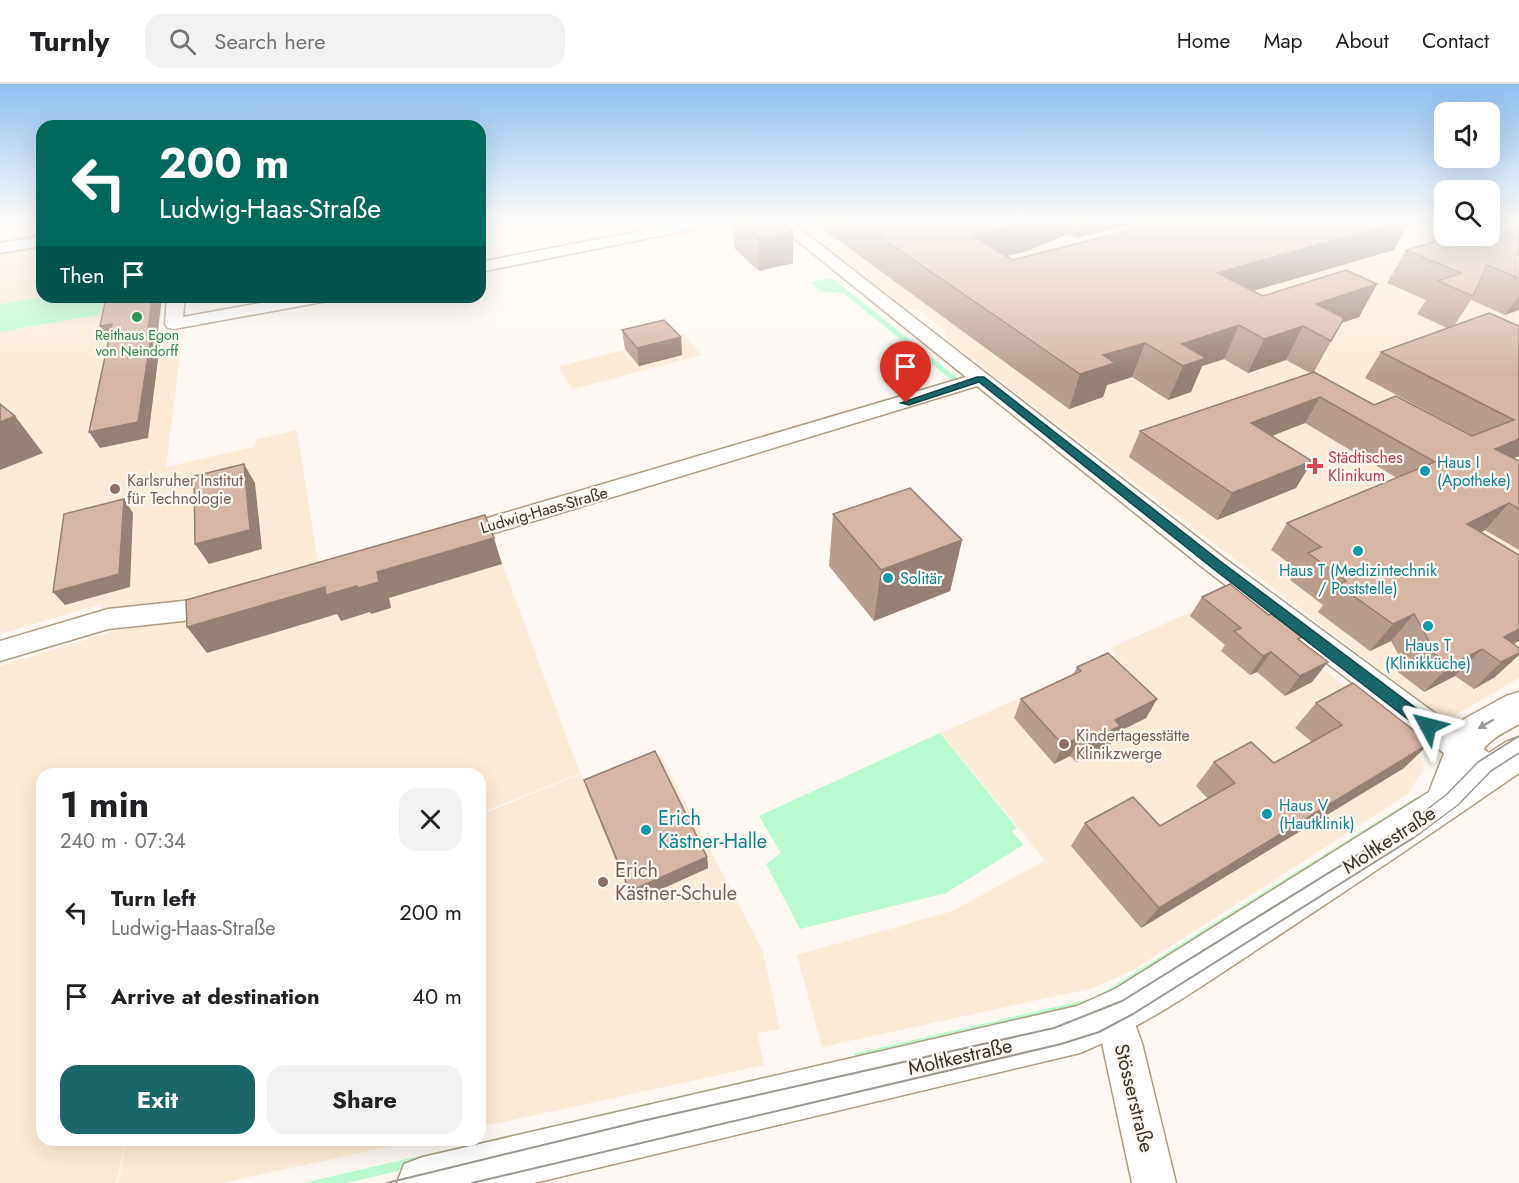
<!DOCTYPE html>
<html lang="en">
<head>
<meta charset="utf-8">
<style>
	body { margin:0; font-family:Jost,sans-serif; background:#f2f2f2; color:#202124; height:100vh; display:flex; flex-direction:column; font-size:22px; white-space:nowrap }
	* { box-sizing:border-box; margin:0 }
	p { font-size:20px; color:#757577 }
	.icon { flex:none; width:33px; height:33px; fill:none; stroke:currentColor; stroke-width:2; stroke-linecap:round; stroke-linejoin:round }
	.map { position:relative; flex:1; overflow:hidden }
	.side { position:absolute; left:36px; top:684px; width:450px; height:378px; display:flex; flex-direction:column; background:#fff; border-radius:18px; box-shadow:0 6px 24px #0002 }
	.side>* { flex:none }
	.top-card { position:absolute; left:36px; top:36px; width:450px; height:183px; border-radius:18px; box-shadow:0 6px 24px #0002; background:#00695c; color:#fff; overflow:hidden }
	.controls { position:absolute; left:1434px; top:18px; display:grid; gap:12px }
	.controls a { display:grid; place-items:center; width:66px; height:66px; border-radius:12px; background:#fff; box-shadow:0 6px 24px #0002; font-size:30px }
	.pin { position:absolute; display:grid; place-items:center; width:51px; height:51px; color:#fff; margin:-62px -26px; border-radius:50% 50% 50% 0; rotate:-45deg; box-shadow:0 0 6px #0007 }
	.pin .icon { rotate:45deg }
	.me { position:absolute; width:66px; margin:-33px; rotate:308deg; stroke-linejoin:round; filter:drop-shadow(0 0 4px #0008) }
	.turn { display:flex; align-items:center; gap:21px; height:126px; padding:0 24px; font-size:27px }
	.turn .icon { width:78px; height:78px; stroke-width:2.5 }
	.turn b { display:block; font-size:42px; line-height:51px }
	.then { display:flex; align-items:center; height:57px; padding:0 24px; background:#0003; gap:12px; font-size:22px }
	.round { display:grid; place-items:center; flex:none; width:63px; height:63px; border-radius:18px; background:#f2f2f2 }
	.overview { display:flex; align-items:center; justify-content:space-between; height:102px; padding:0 24px }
	h1 { font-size:36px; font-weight:700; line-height:45px }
	.cta { display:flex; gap:12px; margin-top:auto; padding:12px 24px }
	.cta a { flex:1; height:69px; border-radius:18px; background:#196768; color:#fff; font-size:24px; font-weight:700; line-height:69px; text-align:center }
	.cta a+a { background:#f2f2f2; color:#202124 }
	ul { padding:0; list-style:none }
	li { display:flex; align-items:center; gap:18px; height:84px; padding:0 24px }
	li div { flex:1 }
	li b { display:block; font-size:22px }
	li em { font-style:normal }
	header { display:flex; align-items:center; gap:36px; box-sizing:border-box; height:84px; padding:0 30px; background:#fff; border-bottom:2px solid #e0e0e0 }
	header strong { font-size:28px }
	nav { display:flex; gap:33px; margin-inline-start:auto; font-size:21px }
	.search { width:420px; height:54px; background:#f2f2f2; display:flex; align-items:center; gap:15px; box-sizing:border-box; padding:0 21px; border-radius:18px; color:#757577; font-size:22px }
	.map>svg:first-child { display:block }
	.built { fill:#fcebd7 }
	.green { fill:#b9fad1 }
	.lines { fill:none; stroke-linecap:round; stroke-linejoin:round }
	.minor-casing { stroke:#b09b81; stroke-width:3 }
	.major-casing { stroke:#b09b81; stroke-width:3 }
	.minor { fill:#fff; fill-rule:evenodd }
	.major { fill:#fff; fill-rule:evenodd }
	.tram-far1 { stroke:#9e978f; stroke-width:1.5 }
	.tram { stroke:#9e978f; stroke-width:2 }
	.wall { fill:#b89c8e }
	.shaded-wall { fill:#967f74 }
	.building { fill:#d6b5a5; stroke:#967f74; stroke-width:1.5 }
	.oneway { fill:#9c9893 }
	.route { fill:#196768; stroke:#104344; stroke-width:1.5 }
	.leisure-dot { fill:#2e9e5b; stroke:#fdf8f3; stroke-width:2 }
	.health-dot { fill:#e0444e; stroke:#fdf8f3; stroke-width:2 }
	.culture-dot { fill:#0f9aa8; stroke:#fdf8f3; stroke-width:2 }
	.education-dot { fill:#8d6e63; stroke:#fdf8f3; stroke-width:2 }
	.labels { text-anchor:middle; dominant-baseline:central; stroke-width:4.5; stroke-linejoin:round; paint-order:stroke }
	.far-leisure-label { font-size:14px; fill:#27864d; stroke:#fdf8f3 }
	.health-label { font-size:16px; fill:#be3a42; stroke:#fdf8f3; text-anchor:start }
	.culture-label { font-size:16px; fill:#0d838f; stroke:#fdf8f3; text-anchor:start }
	.education-label { font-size:16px; fill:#785e54; stroke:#fdf8f3; text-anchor:start }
	.street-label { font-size:16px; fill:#3a3227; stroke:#fdf8f3 }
	.near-culture-label { font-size:20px; fill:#0d838f; stroke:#fdf8f3; text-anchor:start }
	.near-street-label { font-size:20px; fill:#3a3227; stroke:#fdf8f3 }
	.near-education-label { font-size:20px; fill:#785e54; stroke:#fdf8f3; text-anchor:start }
</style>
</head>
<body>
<header>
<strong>Turnly</strong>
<div class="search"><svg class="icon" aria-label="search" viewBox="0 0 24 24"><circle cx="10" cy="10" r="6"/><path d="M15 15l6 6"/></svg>Search here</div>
<nav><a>Home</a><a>Map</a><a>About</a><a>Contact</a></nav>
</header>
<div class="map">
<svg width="1519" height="1099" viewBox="0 0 1519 1099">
	<rect width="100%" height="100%" fill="#fdf8f3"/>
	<g class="built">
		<polygon points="786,137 1444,137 1444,152 1490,152 1519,137 1519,594 1454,632 1437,629 998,295 945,253 945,247 917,225 907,225"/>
		<polygon points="42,160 42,213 162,213 158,247 172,246 171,256 182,254 166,383 254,363 258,355 297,346 319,486 223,513 101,531 101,520 0,550 0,167"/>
		<polygon points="684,250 701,271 573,305 558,283"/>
		<polygon points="490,447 580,689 480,729 480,690 42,690 42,1056 126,1056 116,1099 0,1099 0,582 117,546 182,536"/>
		<polygon points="1228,511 1414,656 1424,684 1408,710 1135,885 1093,904 822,963 797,871 953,827 1044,777 1048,780 941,649 1116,571 1111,564"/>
		<polygon points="661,672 762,865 780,945 757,949 764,981 480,1043 480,731 581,690 586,701"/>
		<polygon points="127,1056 419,1056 222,1099 118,1099"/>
	</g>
	<g class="green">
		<polygon points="832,194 960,296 954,298 843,209 821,208 810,198"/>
		<polygon points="44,213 104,213 100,231 0,248 0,220"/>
		<polygon points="940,649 1017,744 1012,747 1023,761 946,809 800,845 766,780 781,769 759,732"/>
		<polygon points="1418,712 1421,715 1099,919 860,976 853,970 1094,914"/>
		<polygon points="769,991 753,1004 347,1099 303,1099"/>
	</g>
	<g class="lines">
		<g class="minor-casing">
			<g id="minor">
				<polygon points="690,137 722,137 715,141 480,188 480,178"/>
				<polygon points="773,137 790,137 1224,474 1489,669 1493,678 1489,687 1478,691 1467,687 1206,486 977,302 465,458 456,460 447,458 444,452 447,446 966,293"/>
				<polygon points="42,152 42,162 0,169 0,159"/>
				<polygon points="167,213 185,213 183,233 294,213 331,213 328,217 322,218 174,245 168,244 165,240"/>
				<polygon points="223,510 232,512 236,519 232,526 183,537 108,545 0,577 0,557 108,525 183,517"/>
				<polygon points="1112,911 1126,916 1142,959 1176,1099 1132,1099 1102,959 1093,930 1098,916"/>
			</g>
		</g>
		<g class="major-casing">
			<path id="major" d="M1519 608V640C1502 650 1485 656 1478 676L1506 658 1519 653V689C1434 748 1348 806 1261 863 1202 902 1145 942 1080 969L534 1099H397L404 1080 423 1073 1077 922 1115 905 1429 708 1453 646 1464 635 1506 612Z"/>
		</g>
		<use href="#minor" class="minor"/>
		<use href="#major" class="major"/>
		<g class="tram-far1">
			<polyline points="1382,756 1408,740 1446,711 1478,678 1519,652"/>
			<polyline points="1411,756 1458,721 1491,687 1519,669"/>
		</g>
		<g class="tram">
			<polyline points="387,1099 642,1037 1054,944 1122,917 1385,754"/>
			<polyline points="472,1099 1061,960 1099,948 1133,930 1413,754"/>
		</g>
	</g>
	<g class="wall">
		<polygon points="733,137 782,137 793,147 793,179 759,187 734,164"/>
		<polygon points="812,137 1147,137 1076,154 1068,150 1027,167 1007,172 1012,176 1394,166 1253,207 1263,212 1377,200 1359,233 1341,239 1314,288 1374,321 1472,352 1473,352 1365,294 1381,268 1447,244 1417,230 1426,216 1387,199 1406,166 1429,159 1441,139 1444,138 1444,152 1490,152 1519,137 1519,226 1505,231 1471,216 1454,242 1519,242 1519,372 1513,374 1519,377 1519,466 1485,446 1481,449 1519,471 1519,557 1513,560 1495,593 1474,605 1455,592 1424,608 1398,588 1404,581 1391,557 1370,567 1318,528 1323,521 1290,496 1297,485 1271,466 1287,439 1397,394 1305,339 1272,352 1312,377 1296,404 1217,436 1129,373 1140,347 1310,289 1286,276 1248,289 1224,275 1202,282 1191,308 1168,316 1132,293 1107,301 1103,313 1069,325"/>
		<polygon points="622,246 681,253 682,271 639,282 625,265"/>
		<polygon points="833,430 962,456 950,507 874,537 829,482"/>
		<polygon points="1202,513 1301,557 1312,598 1285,612 1257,588 1250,591 1221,567 1225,561 1190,532"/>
		<polygon points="1077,583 1157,615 1146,634 1116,649 1110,661 1076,678 1070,672 1054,680 1014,634 1021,615 1073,591"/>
		<polygon points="1316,619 1404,684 1141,844 1071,762 1085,739 1160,742 1208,715 1196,702 1214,678 1274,679 1312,658 1295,644"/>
		<polygon points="584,696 707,773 708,784 633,818 588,708"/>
	</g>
	<g class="shaded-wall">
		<polygon points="1030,137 1071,137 1068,150 1027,167 967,182 973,151"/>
		<polygon points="1081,137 1147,137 1076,154"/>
		<polygon points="1402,137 1410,137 1394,166 1204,221 1217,189"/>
		<polygon points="793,147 793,179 759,187 759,154"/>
		<polygon points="1377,200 1359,233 1314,248 1316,220"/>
		<polygon points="1519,211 1519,226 1505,231"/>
		<polygon points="152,213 162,213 157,255 160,260 148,354 100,364 89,348 148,246"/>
		<polygon points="112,240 110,256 100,242"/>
		<polygon points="1239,241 1224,275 1202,282 1191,308 1168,316 1183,282 1182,260"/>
		<polygon points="1303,242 1286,276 1248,289 1264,255"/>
		<polygon points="681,253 682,271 639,282 637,264"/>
		<polygon points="1145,259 1132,293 1107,301 1103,313 1069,325 1080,290 1103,271"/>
		<polygon points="1320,313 1305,339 1238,365 1251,339"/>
		<polygon points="15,332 43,369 0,386 0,338"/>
		<polygon points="1519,355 1519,372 1474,391 1495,365"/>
		<polygon points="1312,377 1296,404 1217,436 1232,409"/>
		<polygon points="244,380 255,399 262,465 209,480 195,460"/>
		<polygon points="124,415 133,429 130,503 65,521 53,508"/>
		<polygon points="1509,419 1485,446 1445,467 1467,440"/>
		<polygon points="494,454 502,480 389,514 391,524 371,530 370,528 341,537 337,530 207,569 187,543 325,503 357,502 377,488"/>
		<polygon points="962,456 950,507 874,537 881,486"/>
		<polygon points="1414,530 1391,557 1370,567 1393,540"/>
		<polygon points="1519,545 1519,557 1491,572 1504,553"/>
		<polygon points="1482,565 1455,592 1424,608 1450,581"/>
		<polygon points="1271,568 1257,588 1250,591 1263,572"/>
		<polygon points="1519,569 1519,571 1495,593 1474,605 1501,578"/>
		<polygon points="1328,578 1312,598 1285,612 1300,592"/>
		<polygon points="1157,615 1146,634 1116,649 1110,661 1076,678 1086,659 1115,636"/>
		<polygon points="1080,653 1070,672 1054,680 1063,661"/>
		<polygon points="1430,659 1404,684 1141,844 1159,824"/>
		<polygon points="707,773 708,784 633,818 630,807"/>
	</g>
	<g class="building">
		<polygon points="739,137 782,137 793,147 759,154"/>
		<polygon points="857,137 1030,137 973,151 1012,176 1166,137 1402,137 1217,189 1263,212 1346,186 1377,200 1316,220 1344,234 1331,257 1303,242 1264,255 1239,241 1182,260 1206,274 1183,282 1145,259 1103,271 1115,279 1080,290"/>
		<polygon points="1490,137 1519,137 1519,194 1487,181 1473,212 1438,197 1461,189 1406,166 1446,154 1445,152 1490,152"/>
		<polygon points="1444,138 1444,149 1441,139"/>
		<polygon points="106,213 152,213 148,246 152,245 138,338 89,348 112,240 100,242"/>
		<polygon points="1489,229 1519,242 1519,355 1495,365 1519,377 1519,425 1509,419 1467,440 1519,471 1519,545 1504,553 1519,564 1519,569 1501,578 1482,565 1450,581 1422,561 1429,557 1414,530 1393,540 1338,501 1346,497 1308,469 1321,463 1287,439 1435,378 1320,313 1251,339 1312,377 1232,409 1140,347 1314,288 1374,321 1396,312 1472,352 1514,336 1381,268"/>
		<polygon points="664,236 681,253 637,264 622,246"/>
		<polygon points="0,320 15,332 0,338"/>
		<polygon points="244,380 250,446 195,460 194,392"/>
		<polygon points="910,404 962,456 881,486 833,430"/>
		<polygon points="124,415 119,490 53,508 64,430"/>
		<polygon points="485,431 494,454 377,488 379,498 358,504 357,502 326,511 325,503 187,543 186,516"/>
		<polygon points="1230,500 1269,531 1275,528 1305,551 1298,555 1328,578 1300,592 1271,568 1263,572 1234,547 1241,544 1202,513"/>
		<polygon points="1108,569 1157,615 1115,636 1120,642 1086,659 1080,653 1063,661 1021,615 1081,587 1077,583"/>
		<polygon points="1353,599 1430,659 1159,824 1085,739 1133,713 1160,742 1235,699 1214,678 1251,658 1274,679 1342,641 1316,619"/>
		<polygon points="655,667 707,773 630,807 584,696"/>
	</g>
	<defs><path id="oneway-solid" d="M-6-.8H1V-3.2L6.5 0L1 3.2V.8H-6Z" transform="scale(1.5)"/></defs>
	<use class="oneway" href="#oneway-solid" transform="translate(1486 640) rotate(150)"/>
	<linearGradient id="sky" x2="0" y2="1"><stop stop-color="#8cbef0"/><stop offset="0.47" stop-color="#fefcfa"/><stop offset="1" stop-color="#fefcfa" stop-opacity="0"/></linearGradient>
	<rect width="1519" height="291" fill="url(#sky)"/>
	<polygon class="route" points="977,293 984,293 1220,477 1433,637 1435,642 1433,646 1428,648 1422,646 1211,483 979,298 909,321 901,319"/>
	<circle class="leisure-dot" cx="137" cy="233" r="6"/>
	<path class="health-dot" d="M1312 373h6v6h6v6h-6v6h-6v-6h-6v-6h6z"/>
	<g class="culture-dot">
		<circle cx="1425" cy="387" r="6"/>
		<circle cx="1358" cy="467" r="6"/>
		<circle cx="888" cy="494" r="6"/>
		<circle cx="1428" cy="542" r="6"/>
		<circle cx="1267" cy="730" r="6"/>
		<circle cx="646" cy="746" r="6"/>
	</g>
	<g class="education-dot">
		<circle cx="115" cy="405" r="6"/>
		<circle cx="1064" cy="660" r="6"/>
		<circle cx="603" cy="798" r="6"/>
	</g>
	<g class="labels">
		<g class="far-leisure-label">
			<text x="137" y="251">Reithaus Egon<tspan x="137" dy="16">von Neindorff</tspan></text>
		</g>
		<g class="health-label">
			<text x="1328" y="373">Städtisches<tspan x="1328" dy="18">Klinikum</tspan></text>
		</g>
		<g class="culture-label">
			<text x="1437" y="378">Haus I<tspan x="1437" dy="18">(Apotheke)</tspan></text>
			<text x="1358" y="486" text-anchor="middle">Haus T (Medizintechnik<tspan x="1358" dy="18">/ Poststelle)</tspan></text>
			<text x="900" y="494">Solitär</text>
			<text x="1428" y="561" text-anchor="middle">Haus T<tspan x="1428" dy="18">(Klinikküche)</tspan></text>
			<text x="1279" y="721">Haus V<tspan x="1279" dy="18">(Hautklinik)</tspan></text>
		</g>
		<g class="education-label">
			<text x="127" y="396">Karlsruher Institut<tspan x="127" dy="18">für Technologie</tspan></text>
			<text x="1076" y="651">Kindertagesstätte<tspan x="1076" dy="18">Klinikzwerge</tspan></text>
		</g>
		<g class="street-label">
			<text transform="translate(544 426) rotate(-16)">Ludwig-Haas-Straße</text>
		</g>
		<g class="near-culture-label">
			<text x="658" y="734">Erich<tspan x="658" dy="23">Kästner-Halle</tspan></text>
		</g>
		<g class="near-street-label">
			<text transform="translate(1389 756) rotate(-33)">Moltkestraße</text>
			<text transform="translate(960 973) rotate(-13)">Moltkestraße</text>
			<text transform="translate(1134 1014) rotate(76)">Stösserstraße</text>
		</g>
		<g class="near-education-label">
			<text x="615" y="786">Erich<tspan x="615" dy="23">Kästner-Schule</tspan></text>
		</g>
	</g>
</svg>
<div class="controls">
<a><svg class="icon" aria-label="sound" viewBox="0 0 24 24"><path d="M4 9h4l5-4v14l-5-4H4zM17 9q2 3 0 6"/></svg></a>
<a><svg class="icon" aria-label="search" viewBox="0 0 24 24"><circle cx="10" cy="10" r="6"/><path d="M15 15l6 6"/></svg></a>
</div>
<div class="pin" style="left:906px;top:319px;background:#d93025"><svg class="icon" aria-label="arrive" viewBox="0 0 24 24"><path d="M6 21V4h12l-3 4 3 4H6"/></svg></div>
<svg class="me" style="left:1428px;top:642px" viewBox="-20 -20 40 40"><path d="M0-17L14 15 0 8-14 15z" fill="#196768" stroke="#fff" stroke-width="4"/></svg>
<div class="top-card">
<div class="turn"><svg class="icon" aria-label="left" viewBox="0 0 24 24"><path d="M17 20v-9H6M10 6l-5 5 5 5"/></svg><div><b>200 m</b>Ludwig-Haas-Straße</div></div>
<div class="then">Then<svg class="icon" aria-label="arrive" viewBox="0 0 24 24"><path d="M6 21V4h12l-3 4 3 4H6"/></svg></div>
</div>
<section class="side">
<div class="overview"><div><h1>1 min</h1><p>240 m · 07:34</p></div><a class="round"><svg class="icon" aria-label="close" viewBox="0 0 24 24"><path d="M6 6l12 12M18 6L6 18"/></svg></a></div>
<ul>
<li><svg class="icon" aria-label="left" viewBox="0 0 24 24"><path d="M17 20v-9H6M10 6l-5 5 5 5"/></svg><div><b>Turn left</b><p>Ludwig-Haas-Straße</p></div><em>200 m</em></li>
<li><svg class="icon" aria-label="arrive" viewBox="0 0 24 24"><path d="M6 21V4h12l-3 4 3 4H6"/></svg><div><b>Arrive at destination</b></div><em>40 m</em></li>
</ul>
<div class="cta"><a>Exit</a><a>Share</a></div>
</section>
</div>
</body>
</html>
